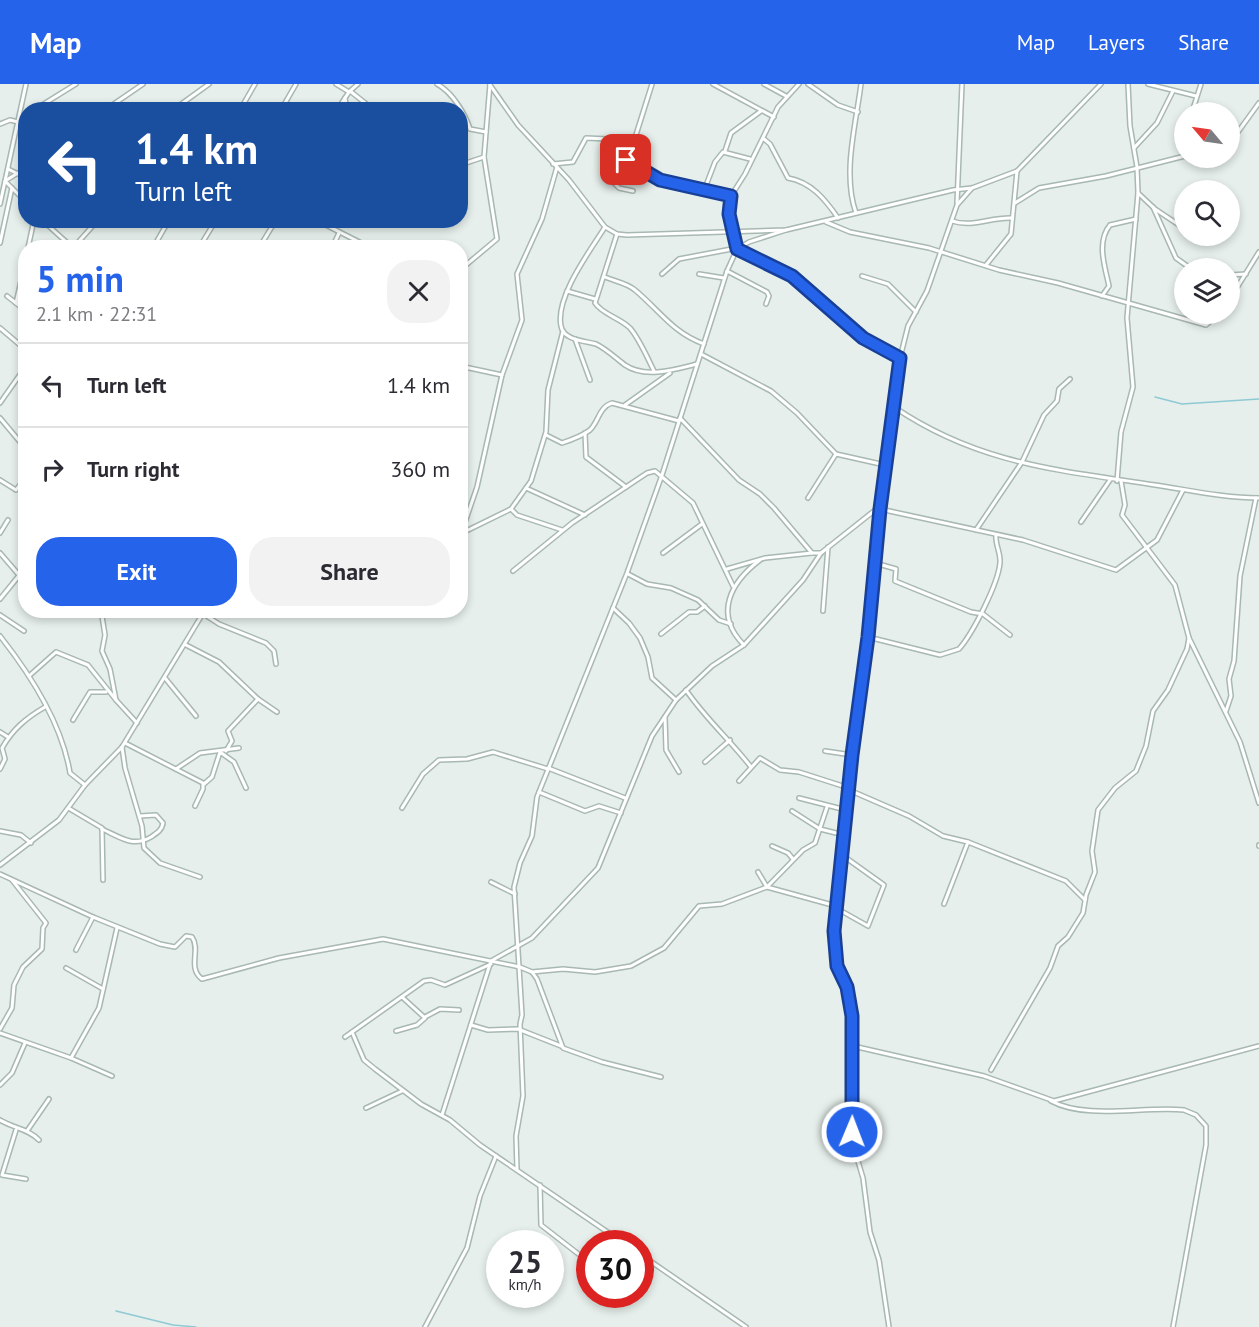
<!DOCTYPE html>
<html lang="en">
<head>
<meta charset="utf-8">
<style>
	body { margin:0; font-family:"PT Sans",sans-serif; background:#f2f2f3; color:#2b2b33; height:100vh; display:flex; flex-direction:column; font-size:22px; white-space:nowrap }
	* { box-sizing:border-box; margin:0 }
	p { font-size:20px; color:#7c7c81 }
	.icon { flex:none; width:33px; height:33px; fill:none; stroke:currentColor; stroke-width:2; stroke-linecap:round; stroke-linejoin:round }
	.map { position:relative; flex:1; overflow:hidden }
	.side { position:absolute; left:18px; top:156px; width:450px; height:378px; display:flex; flex-direction:column; background:#fff; border-radius:24px; box-shadow:0 3px 9px #0003 }
	.side>* { flex:none }
	.banner { position:absolute; left:18px; top:18px; width:450px; height:126px; border-radius:24px; box-shadow:0 3px 9px #0003; background:#1a4fa0; color:#fff; overflow:hidden }
	.needle { width:39px; rotate:299deg }
	.controls { position:absolute; left:1174px; top:18px; display:grid; gap:12px }
	.controls a { display:grid; place-items:center; width:66px; height:66px; border-radius:50%; background:#fff; box-shadow:0 3px 9px #0003; font-size:30px }
	.speed { position:absolute; left:486px; top:1146px; display:flex; gap:12px; font-size:30px; font-weight:700; text-align:center }
	.speed>* { display:grid; place-content:center; width:78px; height:78px; border-radius:50%; background:#fff; box-shadow:0 3px 9px #0003; line-height:1 }
	.speed small { font-size:15px; font-weight:400 }
	.speed .limit { border:9px solid #d22; background:#fff; color:#111 }
	.pin { position:absolute; display:grid; place-items:center; width:51px; height:51px; color:#fff; margin:-26px; border-radius:12px; box-shadow:0 3px 9px #0006 }
	.me { position:absolute; width:66px; margin:-33px; rotate:1deg; stroke-linejoin:round; filter:drop-shadow(0 0 4px #0008) }
	.turn { display:flex; align-items:center; gap:21px; height:126px; padding:0 18px; font-size:27px }
	.turn .icon { width:78px; height:78px; stroke-width:2.5 }
	.turn b { display:block; font-size:42px; line-height:51px }
	.round { display:grid; place-items:center; flex:none; width:63px; height:63px; border-radius:24px; background:#f2f2f3 }
	.head { display:flex; align-items:center; justify-content:space-between; height:102px; padding:0 18px }
	h1 { font-size:36px; font-weight:800; line-height:45px; color:#2563eb }
	.primary-button { display:flex; gap:12px; margin-top:auto; padding:12px 18px }
	.primary-button a { flex:1; height:69px; border-radius:24px; background:#2563eb; color:#fff; font-size:24px; font-weight:800; line-height:69px; text-align:center }
	.primary-button a+a { background:#f2f2f3; color:#2b2b33 }
	ul { padding:0; list-style:none }
	li { display:flex; align-items:center; gap:18px; height:84px; padding:0 18px; border-top:2px solid #e1e1e2 }
	li div { flex:1 }
	li b { display:block; font-size:22px }
	li em { font-style:normal }
	header { display:flex; align-items:center; gap:36px; box-sizing:border-box; height:84px; padding:0 30px; background:#2563eb; color:#fff }
	header strong { font-size:28px }
	nav { display:flex; gap:33px; margin-inline-start:auto; font-size:21px }
	.map>svg:first-child { display:block }
	.lines { fill:none; stroke-linecap:round; stroke-linejoin:round }
	.stream { stroke:#8ec9d4; stroke-width:1.5 }
	.minor-casing { stroke:#a8b8b2; stroke-width:6 }
	.minor { stroke:#fff; stroke-width:3 }
	.route-casing { stroke:#184099; stroke-width:15 }
	.route { stroke:#2563eb; stroke-width:10 }
</style>
</head>
<body>
<header>
<strong>Map</strong>
<nav><a>Map</a><a>Layers</a><a>Share</a></nav>
</header>
<div class="map">
<svg width="1259" height="1243" viewBox="0 0 1259 1243">
	<rect width="100%" height="100%" fill="#e6efeb"/>
	<g class="lines">
		<g class="stream">
			<polyline points="1155,313 1182,320 1259,315"/>
			<polyline points="116,1227 173,1241 196,1243"/>
		</g>
		<g class="minor-casing">
			<g id="minor">
				<polyline points="336,0 349,8 358,0"/>
				<path d="M437 0C452 8 465 29 470 45L486 48"/>
				<polyline points="713,0 774,33"/>
				<polyline points="764,0 786,12"/>
				<polyline points="799,0 778,23 745,90 731,112 729,130 737,164 792,192 863,254 900,274"/>
				<polyline points="808,0 838,21 858,28"/>
				<polyline points="1148,0 1196,12"/>
				<polyline points="490,1 518,41 569,96 605,143 617,150 627,151 786,146 953,106 972,104 1017,87 1101,0"/>
				<polyline points="350,7 374,26"/>
				<polyline points="345,14 347,26"/>
				<polyline points="34,26 76,0"/>
				<polyline points="105,26 143,0"/>
				<polyline points="173,26 209,0"/>
				<polyline points="240,26 255,0"/>
				<polyline points="281,26 296,0"/>
				<polyline points="337,26 349,8"/>
				<polyline points="1195,28 1193,25 1201,0"/>
				<polyline points="0,40 10,36 18,38"/>
				<path d="M764 55 770 60 788 94C811 98 825 115 838 134"/>
				<polyline points="1230,59 1259,19"/>
				<polyline points="1134,64 1157,39 1173,7"/>
				<polyline points="725,67 731,49 761,27"/>
				<polyline points="553,80 573,78 586,54 630,56 635,54 652,0"/>
				<polyline points="460,81 484,73"/>
				<polyline points="26,84 5,97 26,118"/>
				<polyline points="8,85 18,90"/>
				<polyline points="705,104 715,78 723,68 750,75"/>
				<polyline points="633,107 619,104 614,99 623,79 626,76 660,96 731,112"/>
				<polyline points="1138,109 1155,125 1185,145"/>
				<polyline points="957,119 962,0"/>
				<polyline points="1015,119 1039,104 1106,92 1185,72"/>
				<polyline points="0,120 26,0"/>
				<polyline points="1153,123 1176,174 1190,184"/>
				<path d="M856 129C842 90 856 40 861 0"/>
				<polyline points="42,136 73,164 98,136"/>
				<polyline points="316,136 371,164"/>
				<path d="M952 137C973 144 990 133 1012 134"/>
				<polyline points="826,138 850,148 929,164 999,186 1058,199 1206,241 1219,230"/>
				<path d="M605 143C590 167 555 213 561 242 563 256 585 257 596 260 605 264 617 275 625 281 645 295 677 285 697 280"/>
				<path d="M617 150 595 219C602 230 620 234 630 244 640 256 647 273 654 287"/>
				<polyline points="1195,152 1196,152"/>
				<polyline points="0,159 12,104"/>
				<polyline points="28,164 34,136"/>
				<polyline points="153,164 169,136"/>
				<polyline points="199,164 216,136"/>
				<polyline points="259,164 276,136"/>
				<polyline points="332,164 339,149"/>
				<polyline points="986,181 1011,150 1017,87"/>
				<polyline points="460,186 497,155 484,73 490,0"/>
				<polyline points="727,187 767,208 769,212 766,220"/>
				<polyline points="662,190 679,175 737,164"/>
				<polyline points="699,190 724,194"/>
				<polyline points="1230,191 1246,190"/>
				<polyline points="862,192 888,200 916,228"/>
				<path d="M605 193C614 197 627 199 635 206 659 226 673 249 704 260"/>
				<polyline points="567,207 595,215"/>
				<polyline points="7,212 26,227"/>
				<path d="M1102 212 1109 202C1105 183 1096 158 1110 141L1136 135"/>
				<polyline points="1230,215 1259,168"/>
				<polyline points="16,219 26,175"/>
				<polyline points="0,244 26,266"/>
				<polyline points="575,255 590,296"/>
				<polyline points="701,270 771,307 797,329 836,370 885,381"/>
				<polyline points="460,282 502,291"/>
				<polyline points="0,319 26,282"/>
				<polyline points="625,321 670,289"/>
				<path d="M894 323C978 380 1058 386 1155 401 1189 406 1224 414 1259 414"/>
				<polyline points="0,334 26,365"/>
				<polyline points="680,334 739,396 760,410 774,424 812,469 821,469"/>
				<polyline points="585,349 586,373 626,403"/>
				<path d="M546 351 562 359C571 356 582 352 590 346 599 337 599 323 612 319L679 337"/>
				<polyline points="0,396 16,406 26,393"/>
				<polyline points="1117,397 1121,348 1133,303 1127,234 1138,109 1137,83 1130,42 1128,0"/>
				<polyline points="1121,397 1125,421 1122,431 1175,501 1189,554 1240,658 1259,719"/>
				<polyline points="526,404 585,431"/>
				<polyline points="808,414 836,370"/>
				<polyline points="511,425 517,431 562,446"/>
				<polyline points="880,425 1023,456 1116,486 1157,456 1183,406"/>
				<polyline points="1081,438 1110,396"/>
				<polyline points="976,446 1022,378 1044,331 1057,317 1059,305 1070,295"/>
				<polyline points="0,449 8,436"/>
				<polyline points="462,449 511,425 531,397 546,348 548,306 563,247"/>
				<polyline points="460,453 477,403 502,291 522,236 517,190 542,135 557,83"/>
				<polyline points="0,469 19,491"/>
				<polyline points="663,469 702,440"/>
				<polyline points="875,479 896,485 895,497 971,528 983,530 1010,551"/>
				<polyline points="727,485 765,474 812,469"/>
				<polyline points="513,487 572,439 647,389 655,387 693,419 733,502"/>
				<polyline points="628,490 647,500 671,504 698,516 719,536 731,540"/>
				<polyline points="0,515 26,483"/>
				<polyline points="613,524 629,539 640,554 648,573 652,594 676,616"/>
				<polyline points="101,526 105,551 102,567 110,585 116,616 137,639"/>
				<polyline points="823,527 828,463"/>
				<polyline points="202,529 219,540 266,559 274,567 276,580"/>
				<polyline points="0,531 24,547"/>
				<polyline points="661,550 689,528 697,528 705,522"/>
				<path d="M0 552C30 590 62 640 70 689L85 701"/>
				<path d="M868 553 940 571 959 565C973 549 998 500 1000 479 1001 469 995 461 996 451"/>
				<polyline points="186,561 219,578 258,615 277,628"/>
				<path d="M744 561C713 530 731 498 760 476"/>
				<polyline points="29,592 56,568 88,581 116,616"/>
				<polyline points="165,594 196,632"/>
				<path d="M686 606C705 634 730 656 751 683"/>
				<polyline points="1226,627 1231,612 1229,595 1234,577 1240,492 1256,414"/>
				<polyline points="665,633 666,666 679,688"/>
				<polyline points="73,636 90,608 106,608"/>
				<polyline points="0,648 8,653"/>
				<polyline points="125,659 203,699 203,705 195,722"/>
				<polyline points="122,663 125,684 142,742 144,764 160,779 200,793"/>
				<polyline points="226,667 232,657 228,647 258,615"/>
				<polyline points="825,667 852,671"/>
				<polyline points="705,678 730,656"/>
				<polyline points="548,684 625,714"/>
				<path d="M0 685 5 675 2 664C13 645 26 634 45 623"/>
				<polyline points="176,685 200,669 239,664"/>
				<polyline points="739,697 760,674 780,686 799,688 849,704"/>
				<polyline points="204,700 212,693 220,668 234,678 246,704"/>
				<polyline points="849,706 909,732 943,752 968,758 1066,797 1085,816"/>
				<polyline points="539,708 585,727 599,722 621,729"/>
				<polyline points="799,714 846,726"/>
				<polyline points="402,724 423,690 439,676 467,675 493,668 548,685"/>
				<polyline points="70,725 102,744 103,796"/>
				<polyline points="792,727 820,745 844,751"/>
				<path d="M102 745C120 753 133 764 151 753 157 749 162 746 163 739L156 731 140 732"/>
				<polyline points="0,747 21,751 31,759"/>
				<polyline points="772,762 788,769 793,775"/>
				<polyline points="1259,762 1259,761"/>
				<polyline points="0,781 59,736 85,701 122,663 205,526"/>
				<polyline points="758,788 767,803 803,766 815,759 827,723"/>
				<path d="M0 790 93 833 160 860 175 863 186 852 192 853C201 866 187 884 202 895L279 874 383 855 520 883 532 888 537 895 563 964 602 978 661 993"/>
				<polyline points="491,798 515,810"/>
				<polyline points="944,820 968,758"/>
				<polyline points="836,824 868,842 884,801 842,771"/>
				<polyline points="76,866 93,833"/>
				<polyline points="66,884 103,905"/>
				<polyline points="532,888 563,885 595,888 631,882 664,864 699,822 722,820 767,803 836,822"/>
				<polyline points="425,933 440,925 459,926"/>
				<polyline points="471,941 488,946 518,945 561,962"/>
				<polyline points="0,945 12,924 14,901 23,883 42,865 43,844 46,839 12,796"/>
				<polyline points="396,947 417,941 425,934 402,913"/>
				<polyline points="352,948 364,976 375,985 421,1020 450,1036 480,1061 625,1160"/>
				<polyline points="0,949 71,974 112,992"/>
				<polyline points="345,953 424,897 431,896 445,901 491,880"/>
				<polyline points="853,962 984,992 1054,1017 1259,962"/>
				<polyline points="71,974 99,924 117,844"/>
				<polyline points="991,986 1050,884 1058,862 1068,853 1083,829 1086,811 1095,788 1092,767 1098,726 1115,704 1136,687 1146,662 1153,627 1168,606 1187,565 1189,554"/>
				<polyline points="0,1001 12,989 25,959"/>
				<path d="M1051 1017C1087 1036 1143 1022 1184 1026L1196 1031 1206 1042V1061L1173 1243"/>
				<polyline points="366,1024 402,1007"/>
				<polyline points="442,1031 491,877 532,854 598,784 652,652 676,616 712,582 744,561 803,496 821,469 879,423"/>
				<path d="M0 1036C13 1044 29 1045 39 1056"/>
				<polyline points="16,1046 2,1091 26,1095"/>
				<polyline points="27,1047 49,1015"/>
				<polyline points="517,1085 516,1052 523,1012 520,940 522,931 514,803 520,779 532,752 537,713 627,489 662,391 727,187 737,165 749,158 786,146"/>
				<polyline points="540,1101 541,1141 590,1179"/>
				<polyline points="640,1170 746,1243"/>
				<polyline points="425,1243 467,1164 480,1112 496,1072"/>
				<polyline points="889,1243 879,1176 870,1148 863,1094 852,1057 852,931 847,903 838,882 834,847 852,671 868,553 880,425 900,274 908,242 927,207 957,121 972,104"/>
			</g>
		</g>
		<use href="#minor" class="minor"/>
	</g>
	<g class="lines">
		<g class="route-casing">
			<polyline id="route" points="626,76 660,96 731,112 729,130 737,165 792,192 863,254 900,274 880,425 868,553 852,671 834,847 837,882 847,903 852,932 852,1048"/>
		</g>
		<use href="#route" class="route"/>
	</g>
</svg>
<div class="controls">
<a><svg class="needle" viewBox="-14 -14 28 28"><path d="M0-13l5 13h-10z" fill="#e53935"/><path d="M0 13l5-13h-10z" fill="#7c7c81"/></svg></a>
<a><svg class="icon" aria-label="search" viewBox="0 0 24 24"><circle cx="10" cy="10" r="6"/><path d="M15 15l6 6"/></svg></a>
<a><svg class="icon" aria-label="layers" viewBox="0 0 24 24"><path d="M12 4l9 5-9 5-9-5zM3 14l9 5 9-5"/></svg></a>
</div>
<div class="speed"><div>25<small>km/h</small></div><div class="limit">30</div></div>
<div class="pin" style="left:626px;top:76px;background:#d93025"><svg class="icon" aria-label="arrive" viewBox="0 0 24 24"><path d="M6 21V4h12l-3 4 3 4H6"/></svg></div>
<svg class="me" style="left:852px;top:1048px" viewBox="-20 -20 40 40"><circle r="17" fill="#2563eb" stroke="#fff" stroke-width="3"/><path d="M0-11L8 9 0 5-8 9z" fill="#fff"/></svg>
<div class="banner">
<div class="turn"><svg class="icon" aria-label="left" viewBox="0 0 24 24"><path d="M17 20v-9H6M10 6l-5 5 5 5"/></svg><div><b>1.4 km</b>Turn left</div></div>
</div>
<section class="side">
<div class="head"><div><h1>5 min</h1><p>2.1 km · 22:31</p></div><a class="round"><svg class="icon" aria-label="close" viewBox="0 0 24 24"><path d="M6 6l12 12M18 6L6 18"/></svg></a></div>
<ul>
<li><svg class="icon" aria-label="left" viewBox="0 0 24 24"><path d="M17 20v-9H6M10 6l-5 5 5 5"/></svg><div><b>Turn left</b></div><em>1.4 km</em></li>
<li><svg class="icon" aria-label="right" viewBox="0 0 24 24"><path d="M7 20v-9h11M14 6l5 5-5 5"/></svg><div><b>Turn right</b></div><em>360 m</em></li>
</ul>
<div class="primary-button"><a>Exit</a><a>Share</a></div>
</section>
</div>
</body>
</html>
